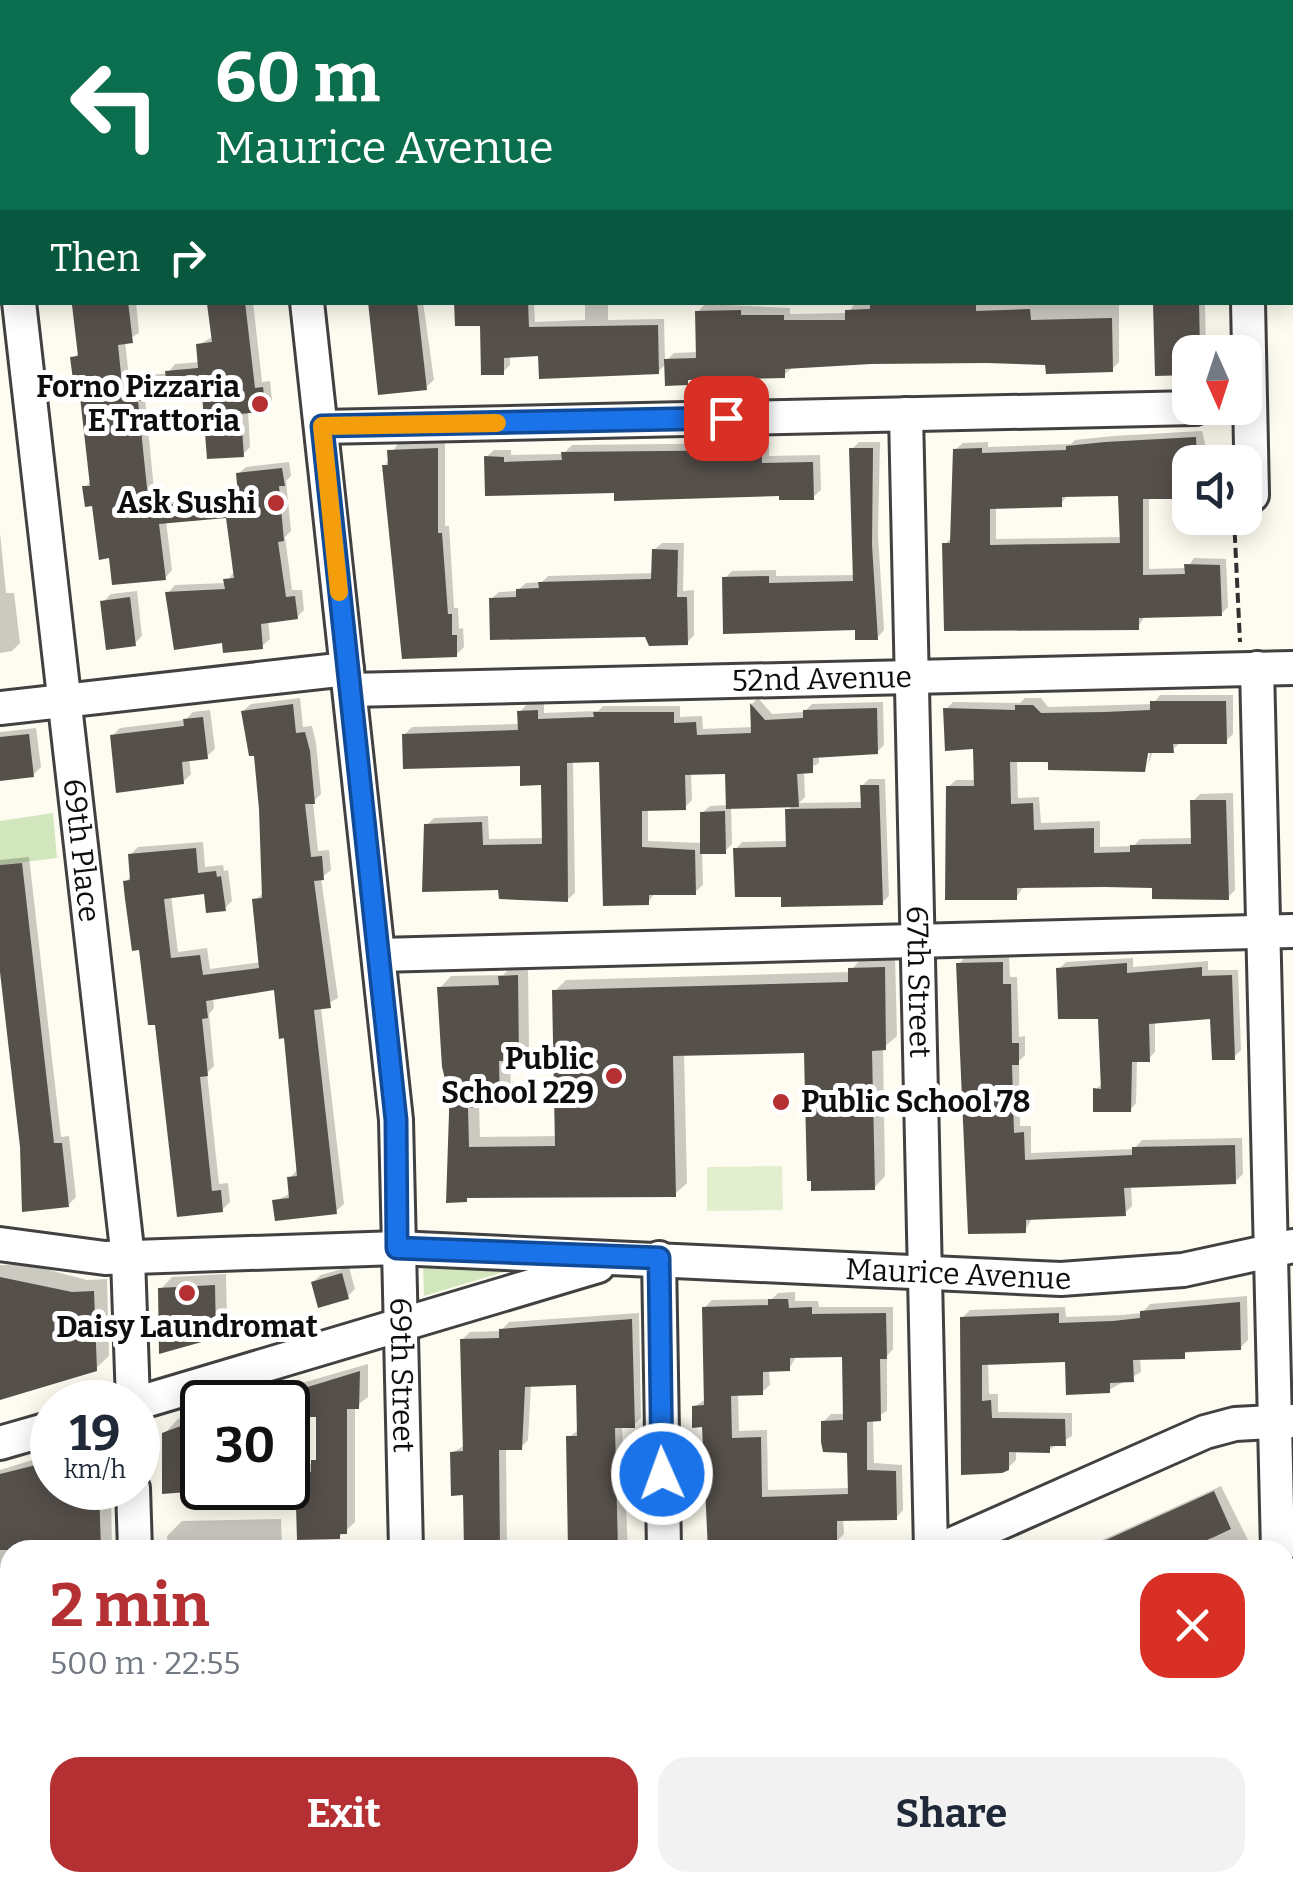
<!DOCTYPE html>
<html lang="en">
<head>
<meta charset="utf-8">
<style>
	body { margin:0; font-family:Bitter,serif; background:#f2f2f3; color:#1f2937; height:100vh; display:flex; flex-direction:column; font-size:38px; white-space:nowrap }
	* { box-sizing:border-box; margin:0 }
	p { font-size:32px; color:#747a83 }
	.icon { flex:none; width:55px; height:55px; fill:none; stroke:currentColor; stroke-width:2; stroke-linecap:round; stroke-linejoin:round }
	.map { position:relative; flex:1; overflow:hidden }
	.side { position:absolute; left:0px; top:1540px; width:1295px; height:352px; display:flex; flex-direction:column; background:#fff; border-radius:30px 30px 0 0; box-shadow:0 5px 25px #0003 }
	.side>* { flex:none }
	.guide { position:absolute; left:0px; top:0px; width:1295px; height:305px; box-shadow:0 5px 25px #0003; background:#0b6e4f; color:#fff; overflow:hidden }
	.needle { width:65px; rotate:177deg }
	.fabs { position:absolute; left:1172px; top:335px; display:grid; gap:20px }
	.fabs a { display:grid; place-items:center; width:90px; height:90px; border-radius:20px; background:#fff; box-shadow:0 5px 25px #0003; font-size:50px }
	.speed { position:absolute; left:30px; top:1380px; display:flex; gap:20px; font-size:50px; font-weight:700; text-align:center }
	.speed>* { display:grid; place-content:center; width:130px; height:130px; border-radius:50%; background:#fff; box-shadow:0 5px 25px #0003; line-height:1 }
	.speed small { font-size:25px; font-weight:400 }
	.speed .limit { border:5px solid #111; border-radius:15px; background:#fff; color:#111 }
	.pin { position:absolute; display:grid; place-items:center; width:85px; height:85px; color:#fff; margin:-42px; border-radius:20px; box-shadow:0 5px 15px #0006 }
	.me { position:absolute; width:110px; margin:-55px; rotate:358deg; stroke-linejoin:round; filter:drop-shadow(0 0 8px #0008) }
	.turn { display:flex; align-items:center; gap:35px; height:210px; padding:0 50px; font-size:45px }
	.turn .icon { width:130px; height:130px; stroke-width:2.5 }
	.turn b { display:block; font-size:70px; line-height:85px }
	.then { display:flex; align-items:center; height:95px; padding:0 50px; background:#0003; gap:20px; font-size:38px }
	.round { display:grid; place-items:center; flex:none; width:105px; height:105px; border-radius:30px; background:#f2f2f3 }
	.overview { display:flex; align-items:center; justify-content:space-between; height:170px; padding:0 50px }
	h1 { font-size:60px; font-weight:700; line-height:75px; color:#b53033 }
	.action { display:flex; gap:20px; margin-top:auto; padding:20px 50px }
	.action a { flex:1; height:115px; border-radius:30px; background:#b53033; color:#fff; font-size:40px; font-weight:700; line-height:115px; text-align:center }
	.action a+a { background:#f2f2f3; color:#1f2937 }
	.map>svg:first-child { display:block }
	.green { fill:#d1e6bc }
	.pitch { fill:#e2eecd }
	.shadow { fill:#0003; fill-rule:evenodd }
	.building { fill:#56504b; fill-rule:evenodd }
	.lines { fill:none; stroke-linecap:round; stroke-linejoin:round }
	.minor-casing { stroke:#414141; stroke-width:38 }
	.path { stroke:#303030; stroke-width:4; stroke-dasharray:10 5; stroke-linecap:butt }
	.minor { stroke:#fff; stroke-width:32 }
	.route-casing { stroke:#114b97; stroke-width:25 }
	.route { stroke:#1a73e8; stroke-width:18 }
	.slow { stroke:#f59e0b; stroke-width:18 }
	.poi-dot { fill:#b53033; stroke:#fff; stroke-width:4 }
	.labels { text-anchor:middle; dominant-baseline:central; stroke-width:10; stroke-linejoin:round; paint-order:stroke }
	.poi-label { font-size:30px; font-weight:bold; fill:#0e0e0e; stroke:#fff; text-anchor:end }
	.street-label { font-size:30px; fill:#0e0e0e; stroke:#fff }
</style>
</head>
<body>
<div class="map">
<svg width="1293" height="1891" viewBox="0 0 1293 1891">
	<rect width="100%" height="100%" fill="#fefcf0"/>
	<g class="green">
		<polygon points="53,813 57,858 0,865 0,821"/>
		<polygon points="423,1263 509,1265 507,1271 424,1296"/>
	</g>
	<polygon class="pitch" points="782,1166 783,1210 707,1211 707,1167"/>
	<g class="shadow">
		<rect x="140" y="0" width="77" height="2"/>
		<polygon points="335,0 378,0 378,2 336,2"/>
		<polygon points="417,0 474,0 474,2 418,2"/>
		<polygon points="587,0 625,0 625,2 588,2"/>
		<polygon points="715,0 759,0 759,2 716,2"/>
		<polygon points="951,0 1200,0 1200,2 949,2"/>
		<polygon points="1286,0 1293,0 1293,316 1292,2"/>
		<polygon points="78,302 136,302 139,333 125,341 129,378 168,373 175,364 200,362 198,345 214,336 209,302 253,302 262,382 270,381 272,401 265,408 248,411 250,447 243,454 204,392 145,398 155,500 240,491 238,474 246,467 289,462 291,476 286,481 291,531 285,537 292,590 302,590 304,610 297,617 268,620 270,639 262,646 224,640 168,593 175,585 226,583 233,573 228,515 166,521 172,570 165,578 112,556 85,487 92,480 81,376 73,358 80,352 75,306"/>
		<polygon points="372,302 423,302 434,380 426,387"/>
		<polygon points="457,302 534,302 535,322 585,320 585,302 608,302 608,320 664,319 665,362 674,353 698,352 698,312 705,304 790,308 790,314 848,313 855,303 873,302 1119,302 1119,362 1112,369 1047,362 871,362 792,368 784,375 692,377 687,382 667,363 658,372 541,354 510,355 510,365 503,372 482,323"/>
		<polygon points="1156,302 1205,302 1206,352 1190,352 1190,372 1157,373"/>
		<path d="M1202 431 1209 459 1182 467V489L1175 496H1149V569L1187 568 1194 558 1226 559 1228 607 1221 614 1145 616 1138 627 945 544 953 536 955 450 963 443 988 442V447L1071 444 1075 440 1113 436ZM1068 494H1121L1122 537 996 539V506L1061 504Z"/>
		<polygon points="445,442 445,526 449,526 454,608 458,608 459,629 463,628 464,647 456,655 385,466 398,443"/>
		<polygon points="859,442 880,442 878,536 884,630 877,638 725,578 732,571 776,570 776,576 856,575 852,449"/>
		<polygon points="769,443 769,456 820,455 821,490 813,497 616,491 486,457 494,450 511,450 511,455 563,454 572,445"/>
		<polygon points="0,533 6,593 14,593 20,643 12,651 0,653"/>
		<polygon points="662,543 684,543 683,591 694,590 694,635 687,643 491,599 499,592 517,591 526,583 542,582 548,576 654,573 654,550"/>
		<polygon points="137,591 142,636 134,644 103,602 111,594"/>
		<polygon points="1160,695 1233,695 1233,734 1226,741 1181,742 1172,750 1153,751 1148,765 1152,741 1144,770 1017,760 1018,798 1039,797 1041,823 1100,821 1100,847 1134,846 1140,839 1194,838 1193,801 1200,794 1233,793 1235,890 1228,897 1154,886 1024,886 1016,898 948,787 956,780 976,780 976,747 946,709 953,702 1020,703 1025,698 1041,698 1048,707 1153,704"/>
		<polygon points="300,698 303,727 312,726 316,743 321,794 313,802 318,851 329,850 331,870 321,878 338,998 321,1007 344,1204 336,1211 275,1201 291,1193 290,1178 297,1170 286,1035 276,987 213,997 214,1008 209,1014 214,1066 207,1073 219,1184 228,1183 230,1202 222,1210 179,1215 157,1022 125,882 132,875 130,855 138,847 203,842 205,867 223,865 224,871 228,870 232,901 224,909 206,892 171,895 178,952 207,948 210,969 261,962 255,900 265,892 256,753 243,711 251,704"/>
		<path d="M758 698 772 714 804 712 812 704 883 702 884 745 877 752 819 755V763L804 771 805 797 799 803 863 802 862 786 869 779H885L889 896 882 903 783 894 736 849 742 842 788 841V810L793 805 731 806 732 844 725 851H702L703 885 695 892H655L648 903 602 760H573L575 893 567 900 501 888 427 825 434 818 488 816 489 839 545 838 543 782 522 763 405 734 412 727 520 724V712L527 704H544V713L598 711 603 706H680V717L702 716 703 729 753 727 752 704ZM728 771V805L710 806 702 813 703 843 648 841V809L685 807 692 800 691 773Z"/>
		<polygon points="210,710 215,749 207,756 189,758 191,774 183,782 112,736 120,728 185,720 193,712"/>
		<polygon points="36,728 41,767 33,775 0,778 0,732"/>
		<polygon points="29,857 61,1137 69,1136 76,1197 68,1205 0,949 0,860"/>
		<polygon points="895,956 897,1036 883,1048 885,1176 874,1188 807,1051 684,1053 687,1183 675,1194 470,1196 448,1200 453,1080 440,988 451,976 503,975 512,966 528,965 529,1047 518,1058 510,1058 511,1093 499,1105 479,1105 480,1137 558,1136 555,991 566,980 850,972 862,957"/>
		<polygon points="966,956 1009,956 1010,977 1017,977 1019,1037 1025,1036 1025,1055 1019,1061 1020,1126 1031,1126 1031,1153 1134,1149 1142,1140 1242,1138 1243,1174 1235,1182 1131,1185 1132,1206 1124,1214 1033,1217 1025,1230 968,1124 963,1124 959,964"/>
		<polygon points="1133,958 1133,967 1208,961 1208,970 1238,970 1241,1050 1234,1057 1212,1016 1155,1021 1155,1052 1148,1059 1137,1060 1136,1103 1130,1110 1096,1090 1103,1082 1101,1016 1059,969 1066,962"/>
		<polygon points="26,1264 87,1280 107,1279 109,1356 95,1369 0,1398 0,1265"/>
		<polygon points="349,1267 355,1289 348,1296 313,1282 321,1275"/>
		<polygon points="226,1274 227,1323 215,1335 160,1290 172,1277"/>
		<path d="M795 1292V1301H818L819 1307H893V1349L887 1356V1411L873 1419 874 1463 902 1465 903 1510 896 1518H843L844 1534 836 1542 711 1550 704 1425 694 1407 706 1399 704 1308 712 1300 772 1299 778 1293ZM845 1354V1414H831L823 1422 850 1450 851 1488 768 1490 767 1430 739 1431 738 1393 762 1392 770 1385 769 1369H789L797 1355Z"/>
		<polygon points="1247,1296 1248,1340 1240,1348 1140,1357 1141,1372 1109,1390 1068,1360 988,1362 989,1394 998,1394 998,1412 1072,1413 1072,1436 1049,1450 1016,1450 1016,1460 1008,1468 963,1472 962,1318 970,1310 1065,1307 1066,1317 1122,1315 1142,1313 1150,1304"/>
		<polygon points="639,1313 641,1418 634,1425 622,1426 628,1550 571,1550 569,1437 580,1429 578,1382 531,1384 528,1440 521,1447 506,1448 507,1550 467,1550 466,1493 452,1453 465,1445 462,1340 470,1332 501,1331 509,1322"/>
		<polygon points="368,1364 368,1397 355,1407 355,1522 339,1537 298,1487 165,1491 164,1434 178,1419 202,1412 202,1488 288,1488 288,1464 313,1464 318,1456 318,1414 288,1415 288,1402 236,1402"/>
		<polygon points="52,1454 52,1488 111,1488 112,1550 10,1550 10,1882 94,1882 75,1891 0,1891 0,1470"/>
		<polygon points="1221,1486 1253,1550 1223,1550 1220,1542 1203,1539 1179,1550 1080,1550"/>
		<polygon points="281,1519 282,1550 168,1550 167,1536 182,1521"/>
		<polygon points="309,1882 365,1882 365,1891 270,1891 308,1887"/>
		<rect x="459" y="1882" width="54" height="9"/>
		<rect x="558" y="1882" width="75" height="9"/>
		<rect x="699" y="1882" width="204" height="9"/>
		<polygon points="974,1882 1252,1882 1252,1891 975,1891"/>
	</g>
	<g class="building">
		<polygon points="128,302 133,343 118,345 122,384 166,379 165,371 198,368 196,344 212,342 207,304 245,302 255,388 263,387 266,411 241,414 244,457 207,459 202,395 138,401 149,507 231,498 238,495 236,473 282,468 285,486 279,486 284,541 278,542 286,597 295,596 298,619 261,624 263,649 223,653 222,643 174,650 165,592 225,589 223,579 234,578 226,518 159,524 166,580 112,585 109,558 99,560 92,506 85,507 82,486 90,486 78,379 73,380 70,357 78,356 72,305"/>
		<polygon points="368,302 417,302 427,390 378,395"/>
		<polygon points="454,302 528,302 529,327 658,325 659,374 539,379 538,356 504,358 504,375 481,375 480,326 455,326"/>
		<polygon points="870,302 976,302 976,311 1030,309 1031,320 1112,318 1113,372 1046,374 1045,365 986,363 871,364 785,369 785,378 688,380 688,385 665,386 664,359 696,358 695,311 741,310 741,315 784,315 784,320 845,320 845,310 870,309"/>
		<polygon points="1199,302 1200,352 1190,352 1190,375 1155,376 1153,304"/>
		<path d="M1196 437 1197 462H1190V469L1176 470V499H1143V575L1185 574 1184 564 1220 565 1222 616 1139 618V630L944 631 942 543H950L953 449 982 448V453L1066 450V446L1105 442ZM1118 496 1120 543 990 545V509L1062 507V497Z"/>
		<polygon points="438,448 438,533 442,533 448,614 452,614 452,635 457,635 457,657 402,659 382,465 388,465 387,450"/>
		<polygon points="849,448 873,448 872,545 878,640 855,640 855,630 723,634 722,577 769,576 769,583 853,581"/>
		<polygon points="762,450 762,463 813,462 814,500 779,500 779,496 614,501 614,493 485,496 484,456 504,457 504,462 562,460 561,452"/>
		<polygon points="652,549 678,550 677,597 687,597 688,645 649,646 645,637 490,640 489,598 516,597 516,589 539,588 538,582 651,579"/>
		<polygon points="130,597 136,646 106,650 100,601"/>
		<polygon points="1150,701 1226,701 1227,744 1173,744 1174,753 1148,753 1145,772 1048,770 1048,762 1010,762 1011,804 1033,803 1034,830 1094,828 1094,853 1130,852 1130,845 1191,844 1190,800 1226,800 1229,900 1152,899 1152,888 1105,887 1017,888 1017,900 945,900 946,786 974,786 973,749 945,751 943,708 1015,710 1015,705 1033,705 1041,713 1105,712 1150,710"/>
		<polygon points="750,703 765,720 803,718 803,710 877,708 878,754 813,758 813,773 797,774 799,807 726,809 725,774 685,775 686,810 642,811 642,847 695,850 696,895 649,895 649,905 603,906 599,762 567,763 568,902 499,899 498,890 422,892 424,824 482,822 483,845 542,844 541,785 520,786 520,766 403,769 402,734 518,730 517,711 538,710 538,719 594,717 593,712 674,712 674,723 696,722 697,735 751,733"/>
		<polygon points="293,704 296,733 305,732 310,751 315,804 305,804 311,857 322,856 324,880 314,881 331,1008 314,1010 337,1214 275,1221 272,1200 289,1198 287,1177 297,1176 284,1038 279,1039 274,990 206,1001 208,1018 202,1019 208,1076 200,1077 212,1191 221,1190 223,1212 177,1217 155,1025 148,1025 139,950 132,951 125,899 123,881 130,880 128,854 196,848 198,873 216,871 217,877 221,876 226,911 206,913 204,894 164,899 171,958 200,955 203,975 259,968 252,899 262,898 259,809 254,756 249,756 241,711"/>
		<polygon points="203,717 208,759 182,762 184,784 116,793 110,735 184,726 183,719"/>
		<polygon points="29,734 34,777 0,781 0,737"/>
		<polygon points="860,785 879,785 883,905 781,907 781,897 735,897 733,848 786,847 785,809 861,808"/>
		<polygon points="725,811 726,854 700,854 700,812"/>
		<polygon points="22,863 54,1143 62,1143 69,1207 22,1212 20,1147 0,972 0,865"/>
		<polygon points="1003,962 1003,984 1011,984 1012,1043 1019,1043 1019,1065 1012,1065 1014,1133 1024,1132 1025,1160 1132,1155 1132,1147 1235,1145 1236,1184 1124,1188 1126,1216 1026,1220 1026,1233 968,1234 956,963"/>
		<polygon points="1127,963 1127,973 1202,967 1202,976 1232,975 1235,1060 1212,1060 1210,1019 1149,1024 1150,1062 1132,1062 1131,1112 1093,1112 1093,1088 1101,1089 1098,1019 1058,1019 1056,968"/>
		<polygon points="885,967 886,1050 872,1051 875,1190 811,1191 811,1181 807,1181 804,1053 673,1056 676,1197 467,1198 467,1202 446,1203 450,1083 446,1083 442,1067 437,987 499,985 498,976 518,975 519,1061 499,1061 500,1107 468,1108 469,1147 555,1146 552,990 848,982 848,968"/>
		<polygon points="342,1273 349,1299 318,1308 311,1282"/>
		<polygon points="0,1277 72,1292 94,1291 97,1371 0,1400"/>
		<polygon points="215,1285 216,1338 159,1354 158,1288"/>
		<path d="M768 1299H788L789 1308 812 1307V1314L886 1313 887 1359H880L881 1421 867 1422V1470L896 1471 897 1520 837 1521V1544L708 1550 702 1427 692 1428V1406L704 1405 702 1307 768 1305ZM842 1357 843 1420 821 1421V1442L823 1452 847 1453 848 1494 762 1497 761 1437 732 1438 731 1396 763 1395V1372L790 1371V1358Z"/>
		<polygon points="1240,1302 1241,1350 1185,1352 1185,1359 1133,1360 1134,1382 1110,1383 1110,1393 1066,1395 1065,1362 982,1365 982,1401 991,1400 992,1418 1065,1419 1066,1446 1050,1446 1050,1453 1009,1452 1009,1470 1002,1473 961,1475 960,1317 1059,1313 1059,1323 1113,1321 1140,1318 1140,1311"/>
		<polygon points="632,1319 635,1428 615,1428 618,1550 568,1550 566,1436 577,1436 576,1385 525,1387 522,1450 499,1450 500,1550 464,1550 463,1495 451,1496 450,1452 463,1451 460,1339 499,1338 499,1329"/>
		<polygon points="360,1371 359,1409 347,1409 347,1534 340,1534 340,1539 297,1540 295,1472 311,1472 311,1460 316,1460 316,1417 288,1417 288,1393"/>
		<polygon points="202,1418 202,1491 162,1494 162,1433"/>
		<polygon points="52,1461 52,1488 99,1488 101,1550 0,1550 0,1474"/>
		<polygon points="1214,1491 1231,1529 1214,1537 1184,1550 1084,1550"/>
	</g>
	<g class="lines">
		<g class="minor-casing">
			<g id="minor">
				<polyline points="272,0 272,2"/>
				<polyline points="677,0 677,2"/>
				<polyline points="1242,0 1242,2"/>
				<polyline points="0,192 2,192"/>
				<path id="s1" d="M19 302 128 1258 133 1402"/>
				<path id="s2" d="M307 302 396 1120 406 1550"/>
				<polyline points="1248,302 1252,495"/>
				<path id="s3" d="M906 414 931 1550"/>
				<polyline points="321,427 1195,408"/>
				<polyline points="1257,668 1278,1550"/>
				<path id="s4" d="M350 690 1293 668"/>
				<polyline points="0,708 347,669"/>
				<polyline points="379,955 1293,931"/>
				<path id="s5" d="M0 1244 105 1258 397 1248 1061 1279 1183 1270 1293 1246"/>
				<polyline points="659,1258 664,1550"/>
				<polyline points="138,1403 598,1266"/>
				<polyline points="0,1443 52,1428"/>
				<polyline points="133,1488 135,1550"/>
				<polyline points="939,1550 1205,1432 1235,1424 1293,1421"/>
				<polyline points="1285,1830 1287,1891"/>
				<polyline points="143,1882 145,1891"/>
				<polyline points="415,1882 415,1891"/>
				<polyline points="672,1882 672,1891"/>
				<polyline points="939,1882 939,1891"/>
				<polyline points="195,1891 214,1882"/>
			</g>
		</g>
		<polyline class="path" points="1234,518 1240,642"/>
		<use href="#minor" class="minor"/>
	</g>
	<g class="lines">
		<g class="route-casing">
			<polyline id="route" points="662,1474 659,1258 397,1248 396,1120 322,426 726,418"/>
		</g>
		<use href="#route" class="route"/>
		<polyline class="slow" points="339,592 322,426 497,423"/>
	</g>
	<g class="poi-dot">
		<circle cx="260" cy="404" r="10"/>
		<circle cx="276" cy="503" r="10"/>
		<circle cx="614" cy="1076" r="10"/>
		<circle cx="781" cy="1102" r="10"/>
		<circle cx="187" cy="1293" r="10"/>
	</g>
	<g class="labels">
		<g class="poi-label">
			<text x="240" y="387">Forno Pizzaria<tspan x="240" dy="34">E Trattoria</tspan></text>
			<text x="256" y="503">Ask Sushi</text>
			<text x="594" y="1059">Public<tspan x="594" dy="34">School 229</tspan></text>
			<text x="801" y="1102" text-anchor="start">Public School 78</text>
			<text x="187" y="1327" text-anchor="middle">Daisy Laundromat</text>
		</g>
		<g class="street-label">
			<text stroke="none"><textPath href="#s4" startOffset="472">52nd Avenue</textPath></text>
			<text stroke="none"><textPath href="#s1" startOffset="552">69th Place</textPath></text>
			<text stroke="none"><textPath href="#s3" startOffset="568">67th Street</textPath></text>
			<text stroke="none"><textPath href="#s5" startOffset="960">Maurice Avenue</textPath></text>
			<text stroke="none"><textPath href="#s2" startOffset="1078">69th Street</textPath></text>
		</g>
	</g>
</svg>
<div class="fabs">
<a><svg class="needle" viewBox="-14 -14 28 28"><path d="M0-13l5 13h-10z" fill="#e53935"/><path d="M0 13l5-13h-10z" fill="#747a83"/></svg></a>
<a><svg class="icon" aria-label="sound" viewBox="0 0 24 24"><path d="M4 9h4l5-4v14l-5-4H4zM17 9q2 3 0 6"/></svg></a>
</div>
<div class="speed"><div>19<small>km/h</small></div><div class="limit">30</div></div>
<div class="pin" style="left:726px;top:418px;background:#d93025"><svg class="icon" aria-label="arrive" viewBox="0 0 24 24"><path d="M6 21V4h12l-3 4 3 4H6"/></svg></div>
<svg class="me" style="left:662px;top:1474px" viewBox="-20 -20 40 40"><circle r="17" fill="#1a73e8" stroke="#fff" stroke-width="3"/><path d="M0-11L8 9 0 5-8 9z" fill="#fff"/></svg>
<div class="guide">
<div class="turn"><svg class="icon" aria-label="left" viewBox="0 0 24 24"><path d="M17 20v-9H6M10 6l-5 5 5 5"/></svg><div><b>60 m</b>Maurice Avenue</div></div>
<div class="then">Then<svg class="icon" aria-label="right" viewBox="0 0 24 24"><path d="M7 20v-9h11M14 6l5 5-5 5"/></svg></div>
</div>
<section class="side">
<div class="overview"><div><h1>2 min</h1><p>500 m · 22:55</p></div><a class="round" style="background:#d93025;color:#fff"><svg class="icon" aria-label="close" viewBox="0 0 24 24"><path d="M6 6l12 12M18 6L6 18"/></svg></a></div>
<div class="action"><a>Exit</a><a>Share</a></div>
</section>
</div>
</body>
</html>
